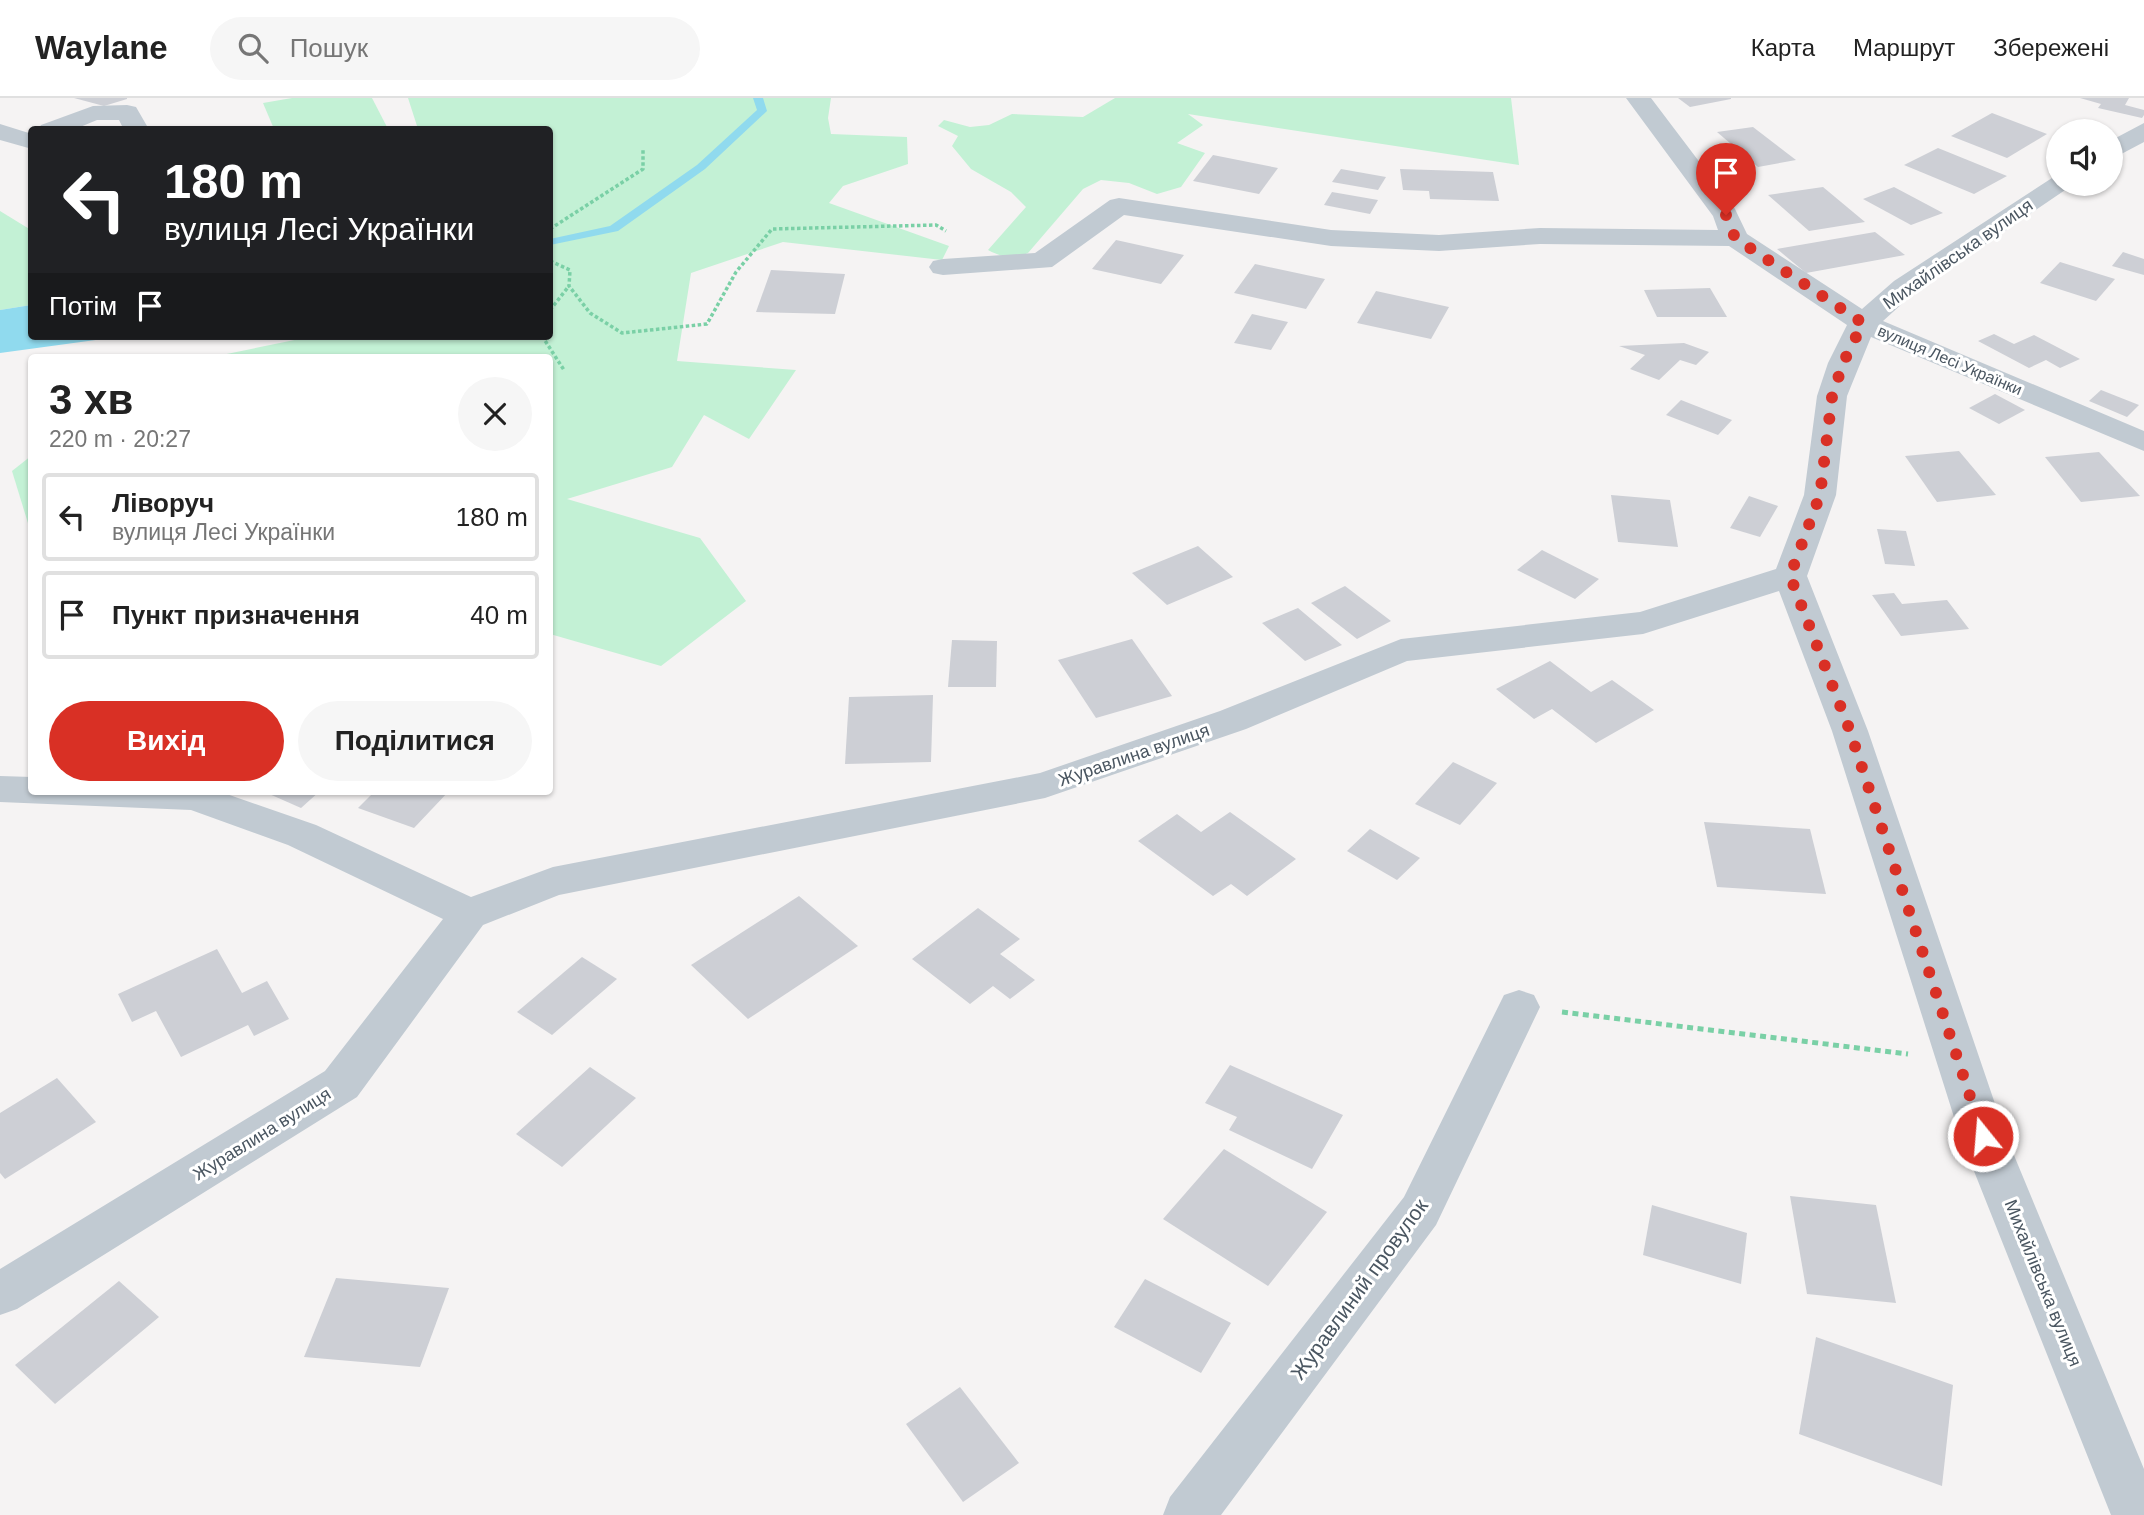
<!DOCTYPE html>
<html lang="uk">
<head>
<meta charset="utf-8">
<style>
	body { margin:0; font-family:Helvetica,sans-serif; background:#f6f6f6; color:#222; height:100vh; display:flex; flex-direction:column; font-size:26px; white-space:nowrap }
	* { box-sizing:border-box; margin:0 }
	p { font-size:23px; color:#767676 }
	.icon { flex:none; width:38px; height:38px; fill:none; stroke:currentColor; stroke-width:2; stroke-linecap:round; stroke-linejoin:round }
	.map { position:relative; flex:1; overflow:hidden }
	.side { position:absolute; left:28px; top:256px; width:525px; height:441px; display:flex; flex-direction:column; background:#fff; border-radius:7px; box-shadow:0 2px 5px #0004 }
	.side>* { flex:none }
	.banner { position:absolute; left:28px; top:28px; width:525px; height:214px; border-radius:7px; box-shadow:0 2px 5px #0004; background:#202124; color:#fff; overflow:hidden }
	.fabs { position:absolute; left:2046px; top:21px; display:grid; gap:14px }
	.fabs a { display:grid; place-items:center; width:77px; height:77px; border-radius:50%; background:#fff; box-shadow:0 2px 5px #0004; font-size:35px }
	.pin { position:absolute; display:grid; place-items:center; width:60px; height:60px; color:#fff; margin:-72px -30px; border-radius:50% 50% 50% 0; rotate:-45deg; box-shadow:0 0 7px #0007 }
	.pin .icon { rotate:45deg }
	.me { position:absolute; width:77px; margin:-38px; rotate:343deg; stroke-linejoin:round; filter:drop-shadow(0 0 5px #0008) }
	.turn { display:flex; align-items:center; gap:24px; height:147px; padding:0 21px; font-size:32px }
	.turn .icon { width:91px; height:91px; stroke-width:2.5 }
	.turn b { display:block; font-size:49px; line-height:60px }
	.then { display:flex; align-items:center; height:66px; padding:0 21px; background:#0003; gap:14px; font-size:26px }
	.round { display:grid; place-items:center; flex:none; width:74px; height:74px; border-radius:37px; background:#f6f6f6 }
	.headline { display:flex; align-items:center; justify-content:space-between; height:119px; padding:0 21px }
	h1 { font-size:42px; font-weight:700; line-height:52px }
	.primary-button { display:flex; gap:14px; margin-top:auto; padding:14px 21px }
	.primary-button a { flex:1; height:80px; border-radius:42px; background:#d93025; color:#fff; font-size:28px; font-weight:700; line-height:80px; text-align:center }
	.primary-button a+a { background:#f6f6f6; color:#222 }
	ul { padding:0; list-style:none }
	li { display:flex; align-items:center; gap:21px; height:88px; margin:0 14px 10px; padding:0 7px; border:4px solid #e0e0e0; border-radius:7px }
	li div { flex:1 }
	li b { display:block; font-size:26px }
	li em { font-style:normal }
	header { display:flex; align-items:center; gap:42px; box-sizing:border-box; height:98px; padding:0 35px; background:#fff; border-bottom:2px solid #e0e0e0 }
	header strong { font-size:33px }
	nav { display:flex; gap:38px; margin-inline-start:auto; font-size:24px }
	.search { width:490px; height:63px; background:#f6f6f6; display:flex; align-items:center; gap:18px; box-sizing:border-box; padding:0 24px; border-radius:38px; color:#767676; font-size:26px }
	.map>svg:first-child { display:block }
	.green { fill:#c3f1d5 }
	.water { fill:#90daee }
	.lines { fill:none; stroke-linecap:round; stroke-linejoin:round }
	.stream { fill:#90daee; fill-rule:evenodd }
	.building { fill:#cdcfd5 }
	.path-far1 { stroke:#7ad0a6; stroke-width:3.5; stroke-dasharray:3.5 2.5; stroke-linecap:butt }
	.path { stroke:#7ad0a6; stroke-width:5; stroke-dasharray:6 4.5; stroke-linecap:butt }
	.minor { fill:#c1cad2; fill-rule:evenodd }
	.route { stroke:#d93025; stroke-width:12; stroke-dasharray:0 21.6 }
	.labels { text-anchor:middle; dominant-baseline:central; stroke-width:6; stroke-linejoin:round; paint-order:stroke }
	.far-street-label { font-size:16px; fill:#4a5661; stroke:#fff }
	.street-label { font-size:18px; fill:#4a5661; stroke:#fff }
	.near-street-label { font-size:21px; fill:#4a5661; stroke:#fff }
</style>
</head>
<body>
<header>
<strong>Waylane</strong>
<div class="search"><svg class="icon" aria-label="search" viewBox="0 0 24 24"><circle cx="10" cy="10" r="6"/><path d="M15 15l6 6"/></svg>Пошук</div>
<nav><a>Карта</a><a>Маршрут</a><a>Збережені</a></nav>
</header>
<div class="map">
<svg width="2144" height="1417" viewBox="0 0 2144 1417">
	<rect width="100%" height="100%" fill="#f5f3f3"/>
	<g class="green">
		<polygon points="292,0 372,0 388,31 274,31 263,5"/>
		<polygon points="408,0 831,0 828,20 831,36 907,39 908,66 843,88 829,105 949,148 942,162 783,144 691,175 677,263 796,272 749,341 704,317 672,369 567,401 700,440 746,503 661,568 550,536 550,259 212,259 314,238 550,238 550,32 418,31"/>
		<path d="M1115 0H1511L1519 67 1188 16 1203 27 1177 45 1205 55 1181 89 1157 96 1129 85 1101 82 1083 91 1028 155C1014 162 1001 159 988 152L1026 109 1011 94 971 71 952 48 958 38 938 28 944 22 970 29 989 27 1012 16 1083 19Z"/>
		<polygon points="0,113 31,132 31,207 0,212"/>
		<polygon points="31,358 31,435 12,373"/>
	</g>
	<polygon class="water" points="31,207 32,238 125,238 0,255 0,212"/>
	<g class="lines">
		<polygon class="stream" points="753,0 763,0 767,13 705,71 618,133 550,147 550,141 610,128 697,67 757,12"/>
	</g>
	<g class="building">
		<polygon points="74,0 127,0 127,1 104,8"/>
		<polygon points="1678,0 1731,0 1731,1 1690,9"/>
		<polygon points="2080,0 2129,0 2125,7 2144,12 2144,17 2142,20 2098,10 2101,6"/>
		<polygon points="1992,15 2047,36 2007,60 1951,38"/>
		<polygon points="1753,29 1796,62 1758,69 1717,34"/>
		<polygon points="1938,50 2007,78 1974,96 1904,67"/>
		<polygon points="1213,57 1278,70 1259,96 1193,83"/>
		<polygon points="1341,71 1386,79 1378,92 1332,84"/>
		<polygon points="1400,71 1493,74 1499,103 1430,101 1429,93 1403,92"/>
		<polygon points="1823,89 1865,124 1809,133 1768,97"/>
		<polygon points="1894,89 1943,115 1911,127 1863,101"/>
		<polygon points="1332,94 1378,102 1370,116 1324,107"/>
		<polygon points="1875,134 1905,157 1806,175 1777,151"/>
		<polygon points="1116,142 1184,157 1161,186 1092,171"/>
		<polygon points="2123,154 2144,161 2144,177 2112,168"/>
		<polygon points="2060,164 2115,181 2096,203 2040,185"/>
		<polygon points="1255,166 1325,181 1306,211 1234,195"/>
		<polygon points="771,172 845,176 835,216 756,214"/>
		<polygon points="1710,190 1727,219 1657,219 1644,192"/>
		<polygon points="1376,193 1449,209 1431,241 1357,225"/>
		<polygon points="1252,216 1288,224 1271,252 1234,245"/>
		<polygon points="1994,236 2014,246 2034,237 2080,261 2060,270 2046,262 2029,270 1978,243"/>
		<polygon points="1684,245 1709,254 1696,267 1680,262 1659,282 1630,271 1645,257 1619,248"/>
		<polygon points="2101,292 2139,307 2127,319 2089,303"/>
		<polygon points="1995,296 2025,312 1999,326 1969,310"/>
		<polygon points="1681,302 1732,322 1718,337 1666,317"/>
		<polygon points="1959,353 1996,397 1937,404 1905,358"/>
		<polygon points="2099,354 2140,398 2081,404 2045,359"/>
		<polygon points="1611,397 1670,402 1678,449 1618,444"/>
		<polygon points="1749,398 1778,408 1760,439 1730,430"/>
		<polygon points="1877,431 1906,433 1915,468 1885,466"/>
		<polygon points="1198,448 1233,479 1167,507 1132,475"/>
		<polygon points="1542,452 1599,481 1575,501 1517,472"/>
		<polygon points="1345,488 1391,523 1357,541 1311,505"/>
		<polygon points="1894,495 1902,506 1947,502 1969,531 1901,538 1872,497"/>
		<polygon points="1298,510 1342,547 1305,563 1262,525"/>
		<polygon points="1132,541 1172,598 1096,620 1058,562"/>
		<polygon points="952,542 997,543 996,589 948,589"/>
		<polygon points="1550,563 1591,594 1612,582 1654,612 1596,645 1552,611 1534,621 1496,591"/>
		<polygon points="933,597 931,664 845,666 849,599"/>
		<polygon points="1453,664 1497,685 1460,727 1415,706"/>
		<polygon points="269,693 320,693 301,710 267,695"/>
		<polygon points="375,693 449,693 414,730 358,710"/>
		<polygon points="1230,714 1296,761 1247,798 1231,786 1213,798 1138,743 1177,716 1201,734"/>
		<polygon points="1704,724 1810,731 1826,796 1717,789"/>
		<polygon points="1370,731 1420,760 1397,782 1347,753"/>
		<polygon points="799,798 858,848 748,921 691,867"/>
		<polygon points="978,810 1020,841 1000,856 1035,882 1010,901 993,888 970,906 912,861"/>
		<polygon points="217,851 242,895 267,883 289,921 254,938 248,927 181,959 156,913 132,924 118,896"/>
		<polygon points="582,859 617,881 552,937 517,914"/>
		<polygon points="1230,967 1343,1017 1312,1071 1229,1032 1237,1019 1205,1005"/>
		<polygon points="590,969 636,1000 562,1069 516,1036"/>
		<polygon points="57,980 96,1024 5,1081 0,1075 0,1015"/>
		<polygon points="1224,1051 1327,1114 1268,1188 1163,1121"/>
		<polygon points="1790,1098 1876,1107 1896,1205 1807,1196"/>
		<polygon points="1652,1107 1747,1135 1741,1186 1643,1157"/>
		<polygon points="336,1180 449,1190 420,1269 304,1259"/>
		<polygon points="1145,1181 1231,1225 1201,1275 1114,1229"/>
		<polygon points="119,1183 159,1219 55,1306 15,1267"/>
		<polygon points="1816,1239 1953,1287 1942,1388 1799,1336"/>
		<polygon points="960,1289 1019,1365 963,1404 906,1326"/>
	</g>
	<g class="lines">
		<g class="path-far1">
			<polyline points="550,131 643,71 643,50"/>
			<polyline points="550,163 570,172 569,188 590,215 622,235 707,226 736,174 772,131 936,127 946,133"/>
			<polyline points="550,212 569,188"/>
			<polyline points="542,238 564,272"/>
		</g>
		<polyline class="path" points="1562,914 1908,956"/>
		<g class="minor">
			<polygon points="1626,0 1651,0 1735,111 1747,136 1862,211 1894,183 2052,80 2058,79 2058,86 2074,86 1914,195 1883,223 2144,333 2144,353 1871,239 1847,298 1836,397 1807,478 1868,633 2006,1038 2144,1371 2144,1417 2111,1417 1960,1038 1832,633 1779,493 1643,536 1407,563 1246,631 1045,700 559,797 483,827 357,999 17,1211 0,1217 0,1171 325,973 443,821 288,747 191,712 0,704 0,678 32,679 32,693 218,693 316,727 471,799 553,769 1040,675 1220,613 1401,541 1640,514 1776,471 1804,397 1817,298 1828,265 1847,227 1729,148 1540,146 1439,153 1331,148 1124,117 1052,169 943,177 933,175 929,169 933,163 943,161 1035,155 1110,102 1119,100 1331,132 1439,137 1540,130 1718,132 1713,118"/>
			<polygon points="127,7 136,9 147,28 145,32 120,32 122,28 119,22 97,22 73,32 38,32 41,27 93,8"/>
			<polygon points="2144,25 2144,44 2110,62 2110,43"/>
			<polygon points="0,26 32,36 32,51 0,42"/>
			<polygon points="1519,892 1534,897 1540,909 1436,1127 1221,1417 1163,1417 1170,1399 1404,1099 1504,897"/>
		</g>
	</g>
	<g class="lines">
		<polyline class="route" points="1726,117 1735,140 1863,225 1843,265 1832,299 1820,397 1790,478 1850,633 1983,1038"/>
	</g>
	<g class="labels">
		<g class="far-street-label">
			<text transform="translate(1950 262) rotate(23)">вулиця Лесі Українки</text>
		</g>
		<g class="street-label">
			<text transform="translate(1958 156) rotate(-35)">Михайлівська вулиця</text>
			<text transform="translate(1134 657) rotate(-19)">Журавлина вулиця</text>
			<text transform="translate(262 1036) rotate(-32)">Журавлина вулиця</text>
			<text transform="translate(2043 1185) rotate(68)">Михайлівська вулиця</text>
		</g>
		<g class="near-street-label">
			<text transform="translate(1359 1191) rotate(-54)">Журавлиний провулок</text>
		</g>
	</g>
</svg>
<div class="fabs">
<a><svg class="icon" aria-label="sound" viewBox="0 0 24 24"><path d="M4 9h4l5-4v14l-5-4H4zM17 9q2 3 0 6"/></svg></a>
</div>
<div class="pin" style="left:1726px;top:117px;background:#d93025"><svg class="icon" aria-label="arrive" viewBox="0 0 24 24"><path d="M6 21V4h12l-3 4 3 4H6"/></svg></div>
<svg class="me" style="left:1983px;top:1038px" viewBox="-20 -20 40 40"><circle r="17" fill="#d93025" stroke="#fff" stroke-width="3"/><path d="M0-11L8 9 0 5-8 9z" fill="#fff"/></svg>
<div class="banner">
<div class="turn"><svg class="icon" aria-label="left" viewBox="0 0 24 24"><path d="M17 20v-9H6M10 6l-5 5 5 5"/></svg><div><b>180 m</b>вулиця Лесі Українки</div></div>
<div class="then">Потім<svg class="icon" aria-label="arrive" viewBox="0 0 24 24"><path d="M6 21V4h12l-3 4 3 4H6"/></svg></div>
</div>
<section class="side">
<div class="headline"><div><h1>3 хв</h1><p>220 m · 20:27</p></div><a class="round"><svg class="icon" aria-label="close" viewBox="0 0 24 24"><path d="M6 6l12 12M18 6L6 18"/></svg></a></div>
<ul>
<li><svg class="icon" aria-label="left" viewBox="0 0 24 24"><path d="M17 20v-9H6M10 6l-5 5 5 5"/></svg><div><b>Ліворуч</b><p>вулиця Лесі Українки</p></div><em>180 m</em></li>
<li><svg class="icon" aria-label="arrive" viewBox="0 0 24 24"><path d="M6 21V4h12l-3 4 3 4H6"/></svg><div><b>Пункт призначення</b></div><em>40 m</em></li>
</ul>
<div class="primary-button"><a>Вихід</a><a>Поділитися</a></div>
</section>
</div>
</body>
</html>
